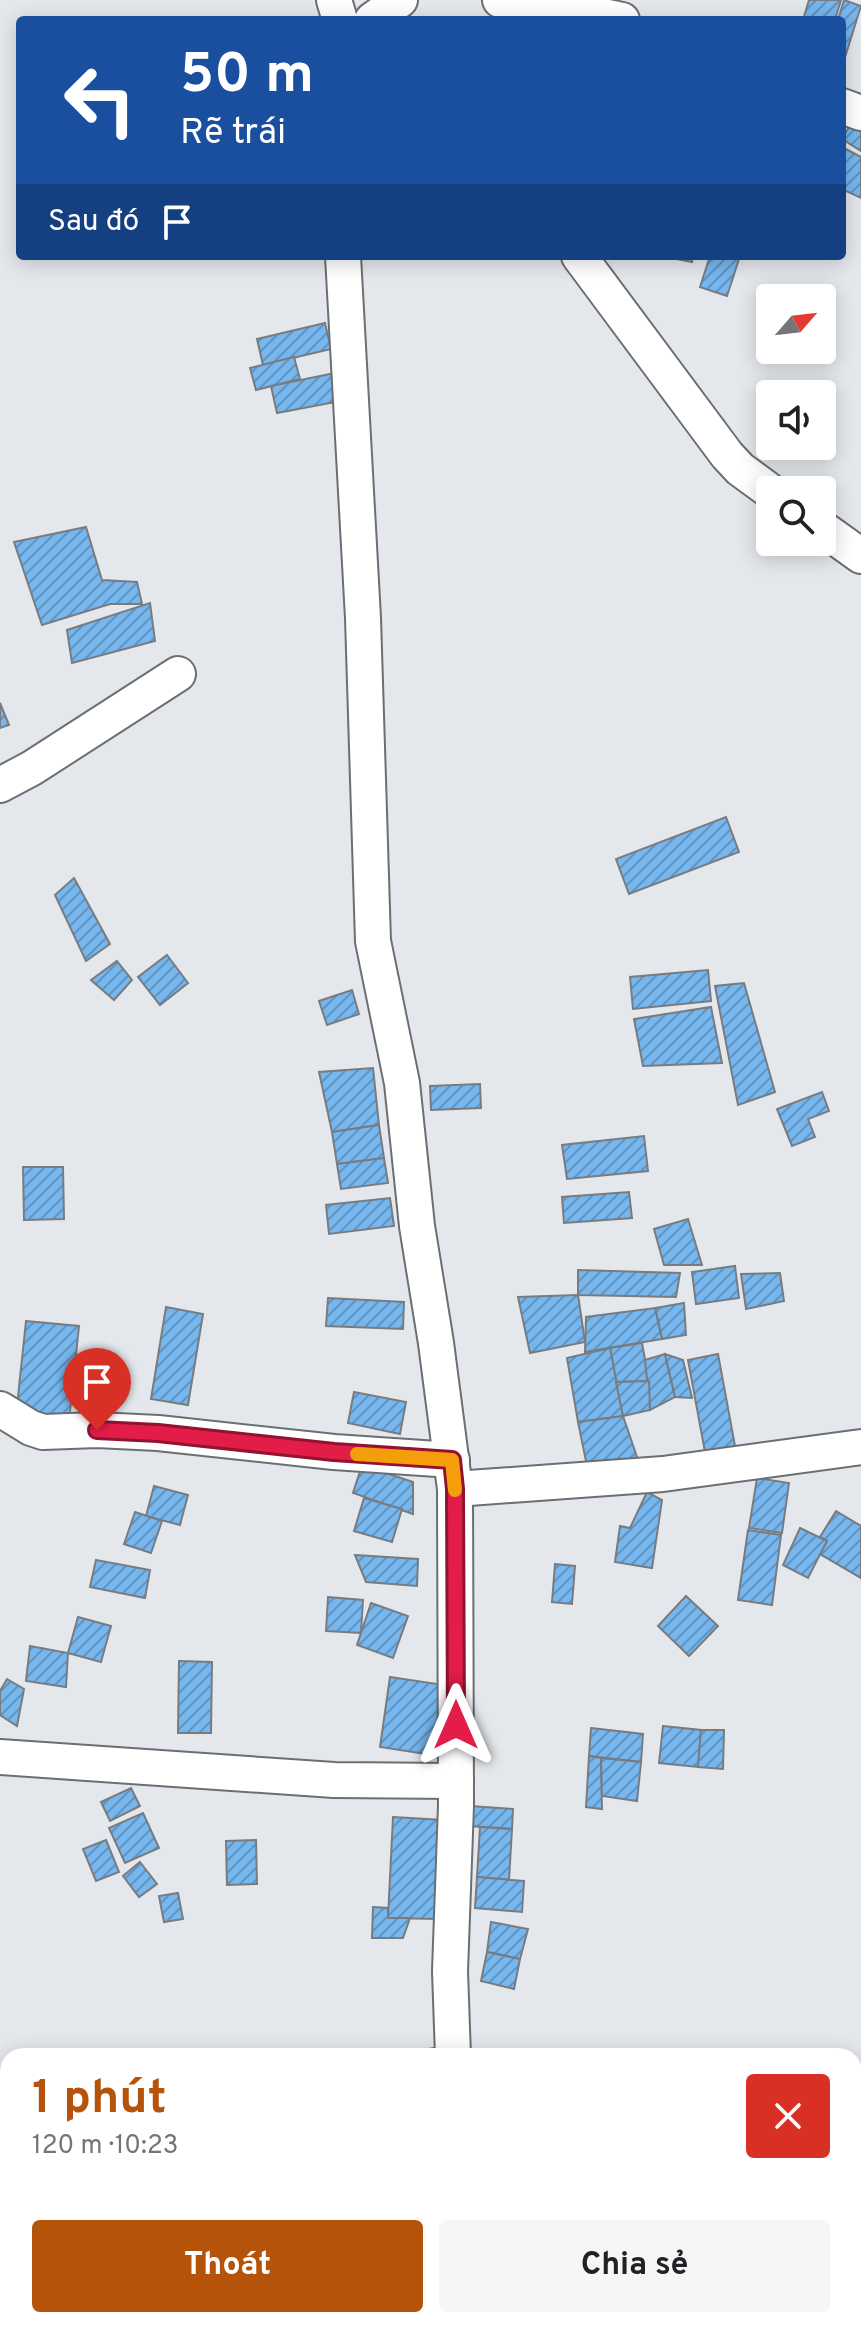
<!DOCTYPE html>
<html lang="vi">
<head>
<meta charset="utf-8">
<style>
	body { margin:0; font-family:Overpass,sans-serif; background:#f6f6f6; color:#202124; height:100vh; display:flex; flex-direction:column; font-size:30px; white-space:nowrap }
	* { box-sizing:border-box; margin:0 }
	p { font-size:26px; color:#757577 }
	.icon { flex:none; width:44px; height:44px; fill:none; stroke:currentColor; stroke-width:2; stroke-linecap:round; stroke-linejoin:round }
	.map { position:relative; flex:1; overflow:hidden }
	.side { position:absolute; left:0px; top:2048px; width:862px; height:280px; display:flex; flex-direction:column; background:#fff; border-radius:24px 24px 0 0; box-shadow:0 4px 20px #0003 }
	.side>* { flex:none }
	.hud { position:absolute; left:16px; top:16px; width:830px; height:244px; border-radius:8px; box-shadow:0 4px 20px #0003; background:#1a4fa0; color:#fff; overflow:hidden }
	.needle { width:52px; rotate:62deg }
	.buttons { position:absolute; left:756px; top:284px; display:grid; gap:16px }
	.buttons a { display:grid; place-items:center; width:80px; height:80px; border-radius:8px; background:#fff; box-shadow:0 4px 20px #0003; font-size:40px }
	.pin { position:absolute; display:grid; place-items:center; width:68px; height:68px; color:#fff; margin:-82px -34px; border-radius:50% 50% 50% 0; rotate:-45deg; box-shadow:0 0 8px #0007 }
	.pin .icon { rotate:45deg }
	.me { position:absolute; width:88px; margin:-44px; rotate:0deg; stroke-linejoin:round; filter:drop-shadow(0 0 6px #0008) }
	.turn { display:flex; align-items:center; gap:28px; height:168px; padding:0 32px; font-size:36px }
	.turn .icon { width:104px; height:104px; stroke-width:2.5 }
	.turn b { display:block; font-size:56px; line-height:68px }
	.then { display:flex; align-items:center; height:76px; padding:0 32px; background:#0003; gap:16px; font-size:30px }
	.round { display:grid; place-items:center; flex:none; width:84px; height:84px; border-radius:8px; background:#f6f6f6 }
	.head { display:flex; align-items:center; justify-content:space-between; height:136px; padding:0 32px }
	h1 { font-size:48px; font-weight:700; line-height:60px; color:#b45309 }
	.action { display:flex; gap:16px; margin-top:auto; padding:16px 32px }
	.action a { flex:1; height:92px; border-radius:8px; background:#b45309; color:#fff; font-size:32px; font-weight:700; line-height:92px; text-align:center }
	.action a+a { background:#f6f6f6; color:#202124 }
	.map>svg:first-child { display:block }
	.building { fill:url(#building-hatch); stroke:#787c80; stroke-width:2 }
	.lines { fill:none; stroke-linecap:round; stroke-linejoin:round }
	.minor-casing { stroke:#6b6f72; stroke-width:38 }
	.minor { stroke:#fff; stroke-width:34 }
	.route-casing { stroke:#92132f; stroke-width:20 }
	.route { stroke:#e11d48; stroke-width:14 }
	.slow { stroke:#f59e0b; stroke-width:14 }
</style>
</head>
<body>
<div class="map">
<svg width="861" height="2328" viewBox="0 0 861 2328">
	<defs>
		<pattern id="building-hatch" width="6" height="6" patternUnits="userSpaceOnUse" patternTransform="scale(2)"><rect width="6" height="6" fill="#76b7ef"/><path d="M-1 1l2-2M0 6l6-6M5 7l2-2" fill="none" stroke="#6094c1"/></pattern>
	</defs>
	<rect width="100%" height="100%" fill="#e4e8ec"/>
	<g class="building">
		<polygon points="809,0 841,0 835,20 803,20"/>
		<polygon points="844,0 861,6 842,67 842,20 838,20"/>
		<polygon points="856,115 861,118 861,151 842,139"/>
		<polygon points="842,147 861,157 861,198 842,189"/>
		<polygon points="662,256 693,256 692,262"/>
		<polygon points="710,256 740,256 727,296 700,287"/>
		<polygon points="325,323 331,349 263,365 257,339"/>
		<polygon points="294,357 300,379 256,390 250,368"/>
		<polygon points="340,372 346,400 277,413 271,386"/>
		<polygon points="86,527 102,580 137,582 142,604 110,604 42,625 14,542"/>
		<polygon points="150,603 155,641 72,663 67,630"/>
		<polygon points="0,703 9,725 0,728"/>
		<polygon points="726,817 739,852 629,894 616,859"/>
		<polygon points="74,878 110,944 86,961 55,895"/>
		<polygon points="167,955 188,983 160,1005 138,977"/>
		<polygon points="117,961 132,980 114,1000 91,980"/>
		<polygon points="708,970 711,1001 633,1009 630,977"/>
		<polygon points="744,983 775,1092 738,1105 715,986"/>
		<polygon points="352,990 359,1014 327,1025 319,1001"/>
		<polygon points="711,1007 722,1063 643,1066 634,1019"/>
		<polygon points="373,1068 379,1125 332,1132 319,1072"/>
		<polygon points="480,1084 481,1108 431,1110 430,1086"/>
		<polygon points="822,1092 829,1111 808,1119 815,1137 792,1146 777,1109"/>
		<polygon points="379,1125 384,1158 337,1164 332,1132"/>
		<polygon points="644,1136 648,1171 567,1179 562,1145"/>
		<polygon points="384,1158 388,1183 341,1189 337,1164"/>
		<polygon points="23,1167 63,1167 64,1219 24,1220"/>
		<polygon points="629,1192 632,1218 564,1223 562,1197"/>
		<polygon points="390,1198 394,1226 329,1234 326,1205"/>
		<polygon points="688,1219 702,1265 664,1265 654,1229"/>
		<polygon points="735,1266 739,1298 696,1304 692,1272"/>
		<polygon points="578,1270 680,1273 676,1297 578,1295"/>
		<polygon points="780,1273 784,1301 746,1309 741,1274"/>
		<polygon points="578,1295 585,1342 530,1353 518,1297"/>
		<polygon points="328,1298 404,1302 403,1329 326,1326"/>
		<polygon points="684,1303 686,1335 662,1339 655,1308"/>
		<polygon points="166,1307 203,1314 188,1405 151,1399"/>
		<polygon points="655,1308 662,1339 585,1352 586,1317"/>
		<polygon points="26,1321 79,1326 68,1431 15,1425"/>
		<polygon points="642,1343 649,1381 616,1382 610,1348"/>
		<polygon points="610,1348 623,1416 578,1422 567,1358"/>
		<polygon points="665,1354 675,1397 650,1410 645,1360"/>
		<polygon points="665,1354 683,1360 692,1398 675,1397"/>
		<polygon points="718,1354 735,1446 705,1452 688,1360"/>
		<polygon points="649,1381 650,1410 623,1416 616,1382"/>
		<polygon points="354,1392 406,1402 400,1434 348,1423"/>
		<polygon points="623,1416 638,1460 587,1466 578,1422"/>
		<polygon points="362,1465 413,1482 413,1514 353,1493"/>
		<polygon points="757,1478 789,1483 782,1533 749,1528"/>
		<polygon points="154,1486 188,1495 180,1525 146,1516"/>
		<polygon points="647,1492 662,1500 652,1568 615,1562 620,1526 630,1528"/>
		<polygon points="364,1498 402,1509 392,1542 354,1531"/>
		<polygon points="836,1511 861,1526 861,1578 820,1554 827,1541 820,1537"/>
		<polygon points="135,1512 162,1521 151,1553 124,1544"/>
		<polygon points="800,1528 827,1541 808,1578 783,1565"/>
		<polygon points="748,1530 781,1535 772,1605 738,1600"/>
		<polygon points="355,1555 418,1559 417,1586 366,1582"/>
		<polygon points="96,1560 150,1570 145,1598 90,1587"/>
		<polygon points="555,1564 575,1566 572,1604 552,1602"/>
		<polygon points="686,1596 718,1626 689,1656 658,1626"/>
		<polygon points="328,1597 363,1600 361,1633 326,1631"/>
		<polygon points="371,1603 408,1616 393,1658 357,1645"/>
		<polygon points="78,1617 111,1626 101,1662 68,1653"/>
		<polygon points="30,1646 68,1653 66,1687 26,1681"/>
		<polygon points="179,1661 212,1662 211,1733 178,1733"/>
		<polygon points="390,1677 444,1685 433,1755 380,1747"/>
		<polygon points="7,1679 24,1689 17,1726 0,1715 0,1691"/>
		<polygon points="663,1726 701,1730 698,1767 659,1763"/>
		<polygon points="591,1728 643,1734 641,1762 589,1756"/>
		<polygon points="701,1730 724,1730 723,1769 698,1767"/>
		<polygon points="589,1756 601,1758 602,1809 586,1807"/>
		<polygon points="601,1758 641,1762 637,1801 602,1796"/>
		<polygon points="131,1788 140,1806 110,1821 101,1802"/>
		<polygon points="470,1806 513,1809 512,1829 468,1826"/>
		<polygon points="143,1813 159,1848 125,1863 109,1828"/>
		<polygon points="393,1817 443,1820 438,1919 388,1918"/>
		<polygon points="480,1827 512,1829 509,1880 477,1877"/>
		<polygon points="106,1840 119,1872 96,1881 83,1849"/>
		<polygon points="256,1840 257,1884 227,1885 226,1841"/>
		<polygon points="140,1862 157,1884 139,1897 123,1876"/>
		<polygon points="477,1877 524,1881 522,1912 475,1908"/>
		<polygon points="178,1893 183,1919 164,1922 159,1896"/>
		<polygon points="373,1907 388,1908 388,1918 410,1918 403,1938 372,1938"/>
		<polygon points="491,1922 528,1929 520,1959 487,1952"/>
		<polygon points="487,1952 520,1959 514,1989 481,1981"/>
		<polygon points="434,2048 435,2056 389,2056"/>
		<polygon points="132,2320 158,2320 158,2328 133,2328"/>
		<polygon points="205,2320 234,2320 233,2328 205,2328"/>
	</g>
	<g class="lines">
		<g class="minor-casing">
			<g id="minor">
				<polyline points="334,0 340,20"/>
				<polyline points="500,0 584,12 622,20"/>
				<polyline points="372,20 400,0"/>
				<polyline points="842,106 861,113"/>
				<polyline points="343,256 363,618 373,941 402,1083 417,1226 436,1343 455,1489 456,1805 450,1971 453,2056"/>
				<polyline points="579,256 727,455 740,469 770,491"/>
				<polyline points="822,528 861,556"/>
				<polyline points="0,785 32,768 178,674"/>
				<polyline points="0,1409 31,1428 43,1432 97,1430 158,1433 334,1452 452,1460"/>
				<polyline points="455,1489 663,1474 861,1447"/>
				<polyline points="0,1757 334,1780 456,1781"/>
				<polyline points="491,2320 493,2328"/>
			</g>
		</g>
		<use href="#minor" class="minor"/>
	</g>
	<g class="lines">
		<g class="route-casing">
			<polyline id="route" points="97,1430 158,1433 334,1452 452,1460 455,1489 456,1725"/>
		</g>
		<use href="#route" class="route"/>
		<polyline class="slow" points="357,1454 452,1460 455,1490"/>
	</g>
</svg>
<div class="buttons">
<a><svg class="needle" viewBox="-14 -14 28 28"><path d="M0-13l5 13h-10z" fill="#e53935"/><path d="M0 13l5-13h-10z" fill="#757577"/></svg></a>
<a><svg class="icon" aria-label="sound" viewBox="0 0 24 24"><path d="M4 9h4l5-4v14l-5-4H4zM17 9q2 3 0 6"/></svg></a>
<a><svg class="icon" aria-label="search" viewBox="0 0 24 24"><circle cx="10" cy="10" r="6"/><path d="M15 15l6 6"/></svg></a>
</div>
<div class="pin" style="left:97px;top:1430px;background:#d93025"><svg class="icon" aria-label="arrive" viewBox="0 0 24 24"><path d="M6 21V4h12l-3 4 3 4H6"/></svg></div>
<svg class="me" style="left:456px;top:1725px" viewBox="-20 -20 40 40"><path d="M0-17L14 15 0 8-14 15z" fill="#e11d48" stroke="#fff" stroke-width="4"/></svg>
<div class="hud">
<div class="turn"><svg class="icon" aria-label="left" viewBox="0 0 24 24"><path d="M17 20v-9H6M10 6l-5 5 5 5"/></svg><div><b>50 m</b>Rẽ trái</div></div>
<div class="then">Sau đó<svg class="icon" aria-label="arrive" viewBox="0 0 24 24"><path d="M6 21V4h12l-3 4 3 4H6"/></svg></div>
</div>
<section class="side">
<div class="head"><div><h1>1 phút</h1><p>120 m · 10:23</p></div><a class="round" style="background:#d93025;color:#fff"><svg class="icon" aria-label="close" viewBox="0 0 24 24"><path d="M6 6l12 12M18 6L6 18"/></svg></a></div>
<div class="action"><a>Thoát</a><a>Chia sẻ</a></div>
</section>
</div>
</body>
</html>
